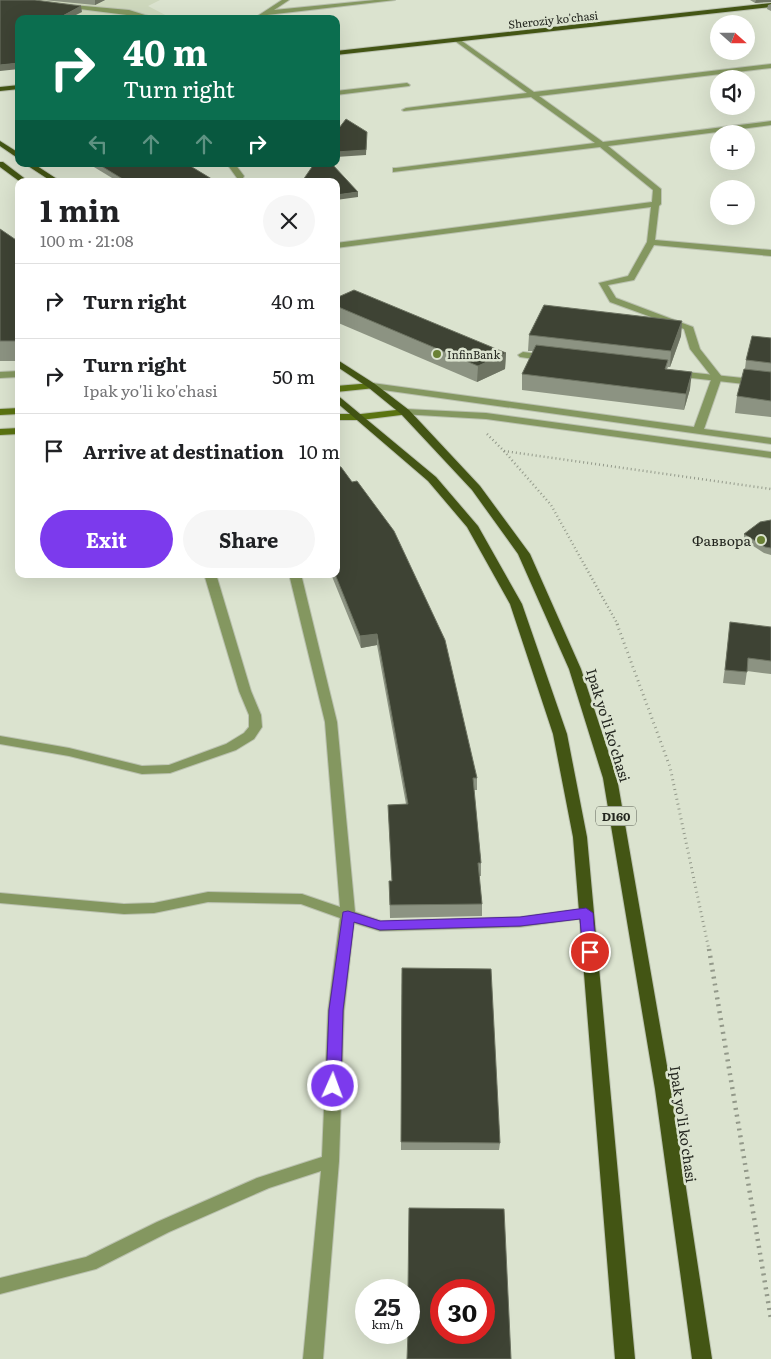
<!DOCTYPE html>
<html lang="en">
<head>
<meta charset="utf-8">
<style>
	body { margin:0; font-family:Literata,serif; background:#f6f6f6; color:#202124; height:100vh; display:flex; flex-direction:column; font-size:19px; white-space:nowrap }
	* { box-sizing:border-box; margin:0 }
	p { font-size:16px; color:#757577 }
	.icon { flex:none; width:28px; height:28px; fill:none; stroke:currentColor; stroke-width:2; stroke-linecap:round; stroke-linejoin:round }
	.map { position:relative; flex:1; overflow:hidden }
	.panel { position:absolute; left:15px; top:178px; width:325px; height:400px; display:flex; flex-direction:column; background:#fff; border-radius:10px; box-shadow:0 5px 20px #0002 }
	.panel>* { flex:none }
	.banner { position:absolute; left:15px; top:15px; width:325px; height:152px; border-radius:10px; box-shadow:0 5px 20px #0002; background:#0b6e4f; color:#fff; overflow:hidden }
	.needle { width:32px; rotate:111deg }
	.tools { position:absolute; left:710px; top:15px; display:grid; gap:10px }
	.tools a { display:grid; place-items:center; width:45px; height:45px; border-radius:50%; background:#fff; box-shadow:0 5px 20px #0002; font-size:25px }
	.speed { position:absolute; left:355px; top:1279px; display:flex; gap:10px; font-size:25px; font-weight:700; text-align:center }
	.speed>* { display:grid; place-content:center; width:65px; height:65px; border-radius:50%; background:#fff; box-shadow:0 5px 20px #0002; line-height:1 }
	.speed small { font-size:12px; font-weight:400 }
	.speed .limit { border:8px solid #d22; background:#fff; color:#111 }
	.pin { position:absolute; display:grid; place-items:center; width:42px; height:42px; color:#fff; margin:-21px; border:2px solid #fff; border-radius:50%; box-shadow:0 1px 5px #0007 }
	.me { position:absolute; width:55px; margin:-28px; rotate:2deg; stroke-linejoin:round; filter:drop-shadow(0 0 4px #0008) }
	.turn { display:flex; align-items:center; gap:18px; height:105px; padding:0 25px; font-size:22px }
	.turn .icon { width:65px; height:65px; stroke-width:2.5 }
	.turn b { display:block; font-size:35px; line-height:42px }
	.lanes { display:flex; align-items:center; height:48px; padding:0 25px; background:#0003; justify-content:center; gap:25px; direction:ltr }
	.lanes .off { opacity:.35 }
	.round { display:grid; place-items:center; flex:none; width:52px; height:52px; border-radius:26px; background:#f6f6f6 }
	.summary { display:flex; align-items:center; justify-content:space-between; height:85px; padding:0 25px }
	h1 { font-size:30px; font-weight:700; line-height:38px }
	.action { display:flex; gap:10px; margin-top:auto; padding:10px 25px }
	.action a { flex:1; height:58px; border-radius:30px; background:#7c3aed; color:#fff; font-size:20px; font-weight:700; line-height:58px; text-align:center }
	.action a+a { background:#f6f6f6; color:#202124 }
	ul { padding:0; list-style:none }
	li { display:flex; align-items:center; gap:15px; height:75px; padding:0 25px; border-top:1px solid #e0e0e0 }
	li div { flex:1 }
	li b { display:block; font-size:19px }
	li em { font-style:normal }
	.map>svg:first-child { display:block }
	.built { fill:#ced8bd }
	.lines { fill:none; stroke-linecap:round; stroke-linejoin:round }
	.service-casing { stroke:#bac1af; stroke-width:2 }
	.minor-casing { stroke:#bac1af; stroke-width:2 }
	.secondary-casing { stroke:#bac1af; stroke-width:2 }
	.primary-casing { stroke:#bac1af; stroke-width:2 }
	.path-far2 { stroke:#93998a; stroke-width:2.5; stroke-dasharray:1 3; stroke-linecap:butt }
	.path-far1 { stroke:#93998a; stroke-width:3; stroke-dasharray:1 4; stroke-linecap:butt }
	.path { stroke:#93998a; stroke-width:4.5; stroke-dasharray:2 5; stroke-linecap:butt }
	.service { fill:#849760; fill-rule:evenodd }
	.minor { fill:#849760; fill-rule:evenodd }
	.secondary { fill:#5a7311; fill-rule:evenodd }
	.primary { fill:#435514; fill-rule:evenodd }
	.wall { fill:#8c9382 }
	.shaded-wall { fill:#6d7362 }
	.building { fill:#3e4334; stroke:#6d7362; fill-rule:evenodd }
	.route { fill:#7c3aed; stroke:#51269a }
	.poi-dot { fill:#6a8134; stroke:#dbe3cf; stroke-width:2 }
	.labels { text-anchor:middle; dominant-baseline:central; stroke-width:5; stroke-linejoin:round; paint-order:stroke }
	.far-street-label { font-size:11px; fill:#23261f; stroke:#dbe3cf }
	.far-poi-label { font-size:11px; fill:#23261f; stroke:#dbe3cf; text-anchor:start }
	.shield { fill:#dbe3cf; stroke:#5a5f54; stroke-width:1 }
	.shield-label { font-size:12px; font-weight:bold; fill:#23261f }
	.poi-label { font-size:14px; fill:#23261f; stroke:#dbe3cf; text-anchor:end }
	.street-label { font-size:14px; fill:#23261f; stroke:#dbe3cf }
</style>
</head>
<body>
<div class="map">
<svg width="771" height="1359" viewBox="0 0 771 1359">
	<rect width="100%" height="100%" fill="#dbe3cf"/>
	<polygon class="built" points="0,0 160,0 148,6 173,19 19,19"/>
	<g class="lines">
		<g class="service-casing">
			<g id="service">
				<polygon points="62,4 129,10 158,19 64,7"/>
				<polygon points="407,83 410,85 409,86 336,95 336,91"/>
				<polygon points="227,164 235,164 244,176 243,178 237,178"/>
				<polygon points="523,352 548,355 553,358 548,361 520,357 518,355"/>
				<polygon points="19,371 19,377 0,378 0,372"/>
				<polygon points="677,371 771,381 771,387 674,376 674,372"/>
			</g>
		</g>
		<g class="minor-casing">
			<g id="minor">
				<polygon points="282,0 289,0 274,10 375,0 395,0 267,15 261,19 253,19"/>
				<polygon points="455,39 459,39 534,92 771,64 771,68 539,96 603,142 771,121 771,125 608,146 661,189 661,204 659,206 655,240 771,250 771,256 654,245 634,280 608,285 616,298 693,327 700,349 722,377 704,429 771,438 771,444 369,388 369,384 372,383 694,427 712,377 690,349 684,329 610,302 599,283 628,276 647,242 651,207 336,248 336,243 652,202 653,190 600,147 393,172 393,168 396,168 595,143 531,97 404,111 402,110 406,108 527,93 455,41"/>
				<polygon points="405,409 486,413 771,452 771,458 486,419 401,414 400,412"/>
				<polygon points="204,574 216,574 251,691 261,715 262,727 254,739 236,750 170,773 142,774 69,756 0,744 0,736 69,748 142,766 169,765 226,744 244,733 249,727 249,715 239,691"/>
				<polygon points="289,574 301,574 337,722 355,912 381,921 520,917 586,908 591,909 593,913 591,917 586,918 520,927 380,931 354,923 344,1011 339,1161 323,1359 303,1359 321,1171 269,1188 169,1232 96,1269 0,1294 0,1278 86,1257 157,1222 257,1178 322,1157 328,1011 340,918 301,904 208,902 154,913 124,914 0,903 0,893 124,904 154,903 208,892 302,894 340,907 325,722"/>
			</g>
		</g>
		<g class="secondary-casing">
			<g id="secondary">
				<polygon points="372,383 375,384 375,388 336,392 336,386"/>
				<polygon points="19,408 19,414 0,415 0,409"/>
				<polygon points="405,409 410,412 409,414 361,420 336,420 336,414 361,414"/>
				<polygon points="19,428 19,434 0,435 0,429"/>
			</g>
		</g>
		<g class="primary-casing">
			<g id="primary">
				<polygon points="771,3 771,7 336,55 336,51"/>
				<polygon points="19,85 19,89 0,91 0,87"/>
				<polygon points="0,141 19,153 19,159 0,146"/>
				<polygon points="0,162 3,162 28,181 19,181 0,167"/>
				<polygon points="25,164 34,164 60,181 51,181"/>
				<polygon points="336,359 375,384 409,410 480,486 530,554 581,669 617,778 671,1089 712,1359 692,1359 655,1089 603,778 569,669 518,554 472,490 401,414 369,388 336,366"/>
				<polygon points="336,394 436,477 478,526 522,604 567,734 587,837 635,1359 615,1359 573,837 553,734 510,604 467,527 428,481 336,402"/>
			</g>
		</g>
		<g class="path-far2">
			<polyline points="487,434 504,451 771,489"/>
			<polyline points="504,451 551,505 618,625"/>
		</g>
		<polyline class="path-far1" points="617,624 670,767 709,950"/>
		<polyline class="path" points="709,949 771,1319"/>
		<use href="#service" class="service"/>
		<use href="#minor" class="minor"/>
		<use href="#secondary" class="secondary"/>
		<use href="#primary" class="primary"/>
	</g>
	<g class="wall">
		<polygon points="43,0 105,0 95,5"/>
		<polygon points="750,0 771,0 755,3"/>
		<polygon points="771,4 771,11 767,9 768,5"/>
		<polygon points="89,164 187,164 215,181 117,181"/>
		<polygon points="0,229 19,242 19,361 0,361"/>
		<polygon points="336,298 506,353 505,369 477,382 336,322"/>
		<polygon points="682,321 681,336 670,367 668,367 667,369 690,389 684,410 522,390 522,374 533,351 528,351 529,335"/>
		<polygon points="771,338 771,417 735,413 737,396 745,369 746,360"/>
		<polygon points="771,520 771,555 764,553 744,540 744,534"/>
		<polygon points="331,574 336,574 477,778 477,790 474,790 481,863 481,876 479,876 482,904 482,916 390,918 389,881 392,881 388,805 406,804 377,645 361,648"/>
		<polygon points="771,627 771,674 747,671 745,685 723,683 729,635"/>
		<polygon points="402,968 500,1143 499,1150 401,1150"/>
	</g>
	<g class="shaded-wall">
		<polygon points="95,0 105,0 95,5"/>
		<polygon points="756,0 771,0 771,2 755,3"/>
		<polygon points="81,6 82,12 68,19 57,19"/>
		<polygon points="19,63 19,69 0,71 0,65"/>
		<polygon points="367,132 366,155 336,157 336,152"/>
		<polygon points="358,192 358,197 336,200 336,195"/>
		<polygon points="682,321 681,336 670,367 671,351"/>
		<polygon points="506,353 505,369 477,382 478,366"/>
		<polygon points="692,372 690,389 684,410 686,394"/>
		<polygon points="377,634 377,645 361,648 360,636"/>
	</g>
	<g class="building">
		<polygon points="0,0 35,0 81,6 57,19 19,19 19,63 0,65"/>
		<polygon points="346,119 367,132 366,150 336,152 336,132"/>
		<polygon points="98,164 187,164 215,181 126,181"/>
		<polygon points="314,164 332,164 358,192 336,195 336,181 304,181 303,180"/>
		<polygon points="0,229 19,242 19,341 0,341"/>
		<polygon points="354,290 506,353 478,366 336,306 336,298"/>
		<polygon points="544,305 682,321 671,351 529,335"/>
		<polygon points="752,336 771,338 771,363 746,360"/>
		<polygon points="536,345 668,360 665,369 692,372 686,394 522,374"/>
		<polygon points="744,369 771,372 771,401 737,396"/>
		<polygon points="336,466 341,467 352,482 357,481 394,531 445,640 477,778 473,778 481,863 478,863 482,904 390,905 389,881 392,881 388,805 408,804 377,634 360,636 335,574 336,574"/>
		<polygon points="771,520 771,548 765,547 744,534 760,522"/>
		<polygon points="730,622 771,627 771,661 748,658 747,672 725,670"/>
		<polygon points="402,968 491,969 500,1143 401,1142"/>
		<path d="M409 1208 504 1209 511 1359H407L408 1332H409V1290H408ZM441 1290H484V1332H441Z"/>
	</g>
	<polygon class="route" points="586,908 593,913 596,952 590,957 583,952 580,919 520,926 380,930 354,922 343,1010 341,1086 339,1090 328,1090 326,1086 329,1010 343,912 348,911 380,921 520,917"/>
	<g class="poi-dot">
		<circle cx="437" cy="354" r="5"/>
		<circle cx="761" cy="540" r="5"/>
	</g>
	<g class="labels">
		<g class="far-street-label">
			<text transform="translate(553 19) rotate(-6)">Sheroziy ko'chasi</text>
		</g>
		<g class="far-poi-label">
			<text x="447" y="354">InfinBank</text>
		</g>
		<rect class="shield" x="596" y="806.5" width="40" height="19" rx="4"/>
		<g class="shield-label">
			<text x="616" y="816">D160</text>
		</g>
		<g class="poi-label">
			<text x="751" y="540">Фаввора</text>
		</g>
		<g class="street-label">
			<text transform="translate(609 725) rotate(73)">Ipak yo'li ko'chasi</text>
			<text transform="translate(684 1124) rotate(82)">Ipak yo'li ko'chasi</text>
		</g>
	</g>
</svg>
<div class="tools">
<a><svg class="needle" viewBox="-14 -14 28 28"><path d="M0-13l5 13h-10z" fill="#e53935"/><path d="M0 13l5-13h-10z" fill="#757577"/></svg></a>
<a><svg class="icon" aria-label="sound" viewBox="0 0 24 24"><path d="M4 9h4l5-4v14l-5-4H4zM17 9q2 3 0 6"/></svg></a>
<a>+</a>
<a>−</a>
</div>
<div class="speed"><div>25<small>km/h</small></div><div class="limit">30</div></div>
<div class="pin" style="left:590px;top:952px;background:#d93025"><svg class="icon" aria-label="arrive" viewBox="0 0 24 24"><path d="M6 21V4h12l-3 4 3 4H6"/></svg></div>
<svg class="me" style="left:333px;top:1086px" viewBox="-20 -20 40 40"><circle r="17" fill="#7c3aed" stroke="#fff" stroke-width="3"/><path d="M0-11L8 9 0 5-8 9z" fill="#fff"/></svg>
<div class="banner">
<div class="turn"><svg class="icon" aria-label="right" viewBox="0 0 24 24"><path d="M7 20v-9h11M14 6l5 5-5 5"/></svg><div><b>40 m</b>Turn right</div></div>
<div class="lanes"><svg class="icon off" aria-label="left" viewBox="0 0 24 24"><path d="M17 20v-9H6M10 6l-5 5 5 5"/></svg><svg class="icon off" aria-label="ahead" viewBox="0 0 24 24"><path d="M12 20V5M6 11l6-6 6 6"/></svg><svg class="icon off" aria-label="ahead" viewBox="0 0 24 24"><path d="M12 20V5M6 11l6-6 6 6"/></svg><svg class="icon" aria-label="right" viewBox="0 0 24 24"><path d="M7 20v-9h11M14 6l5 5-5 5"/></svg></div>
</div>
<section class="panel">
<div class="summary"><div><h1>1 min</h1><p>100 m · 21:08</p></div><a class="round"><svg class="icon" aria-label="close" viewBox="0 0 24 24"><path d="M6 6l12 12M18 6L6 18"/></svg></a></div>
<ul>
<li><svg class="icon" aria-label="right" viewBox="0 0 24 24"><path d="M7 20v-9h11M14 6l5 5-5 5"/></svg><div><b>Turn right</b></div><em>40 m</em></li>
<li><svg class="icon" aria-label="right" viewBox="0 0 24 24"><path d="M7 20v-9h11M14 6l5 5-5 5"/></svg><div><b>Turn right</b><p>Ipak yo'li ko'chasi</p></div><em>50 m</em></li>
<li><svg class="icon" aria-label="arrive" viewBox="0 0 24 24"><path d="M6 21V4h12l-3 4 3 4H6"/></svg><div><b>Arrive at destination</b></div><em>10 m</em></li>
</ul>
<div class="action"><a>Exit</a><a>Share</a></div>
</section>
</div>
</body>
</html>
